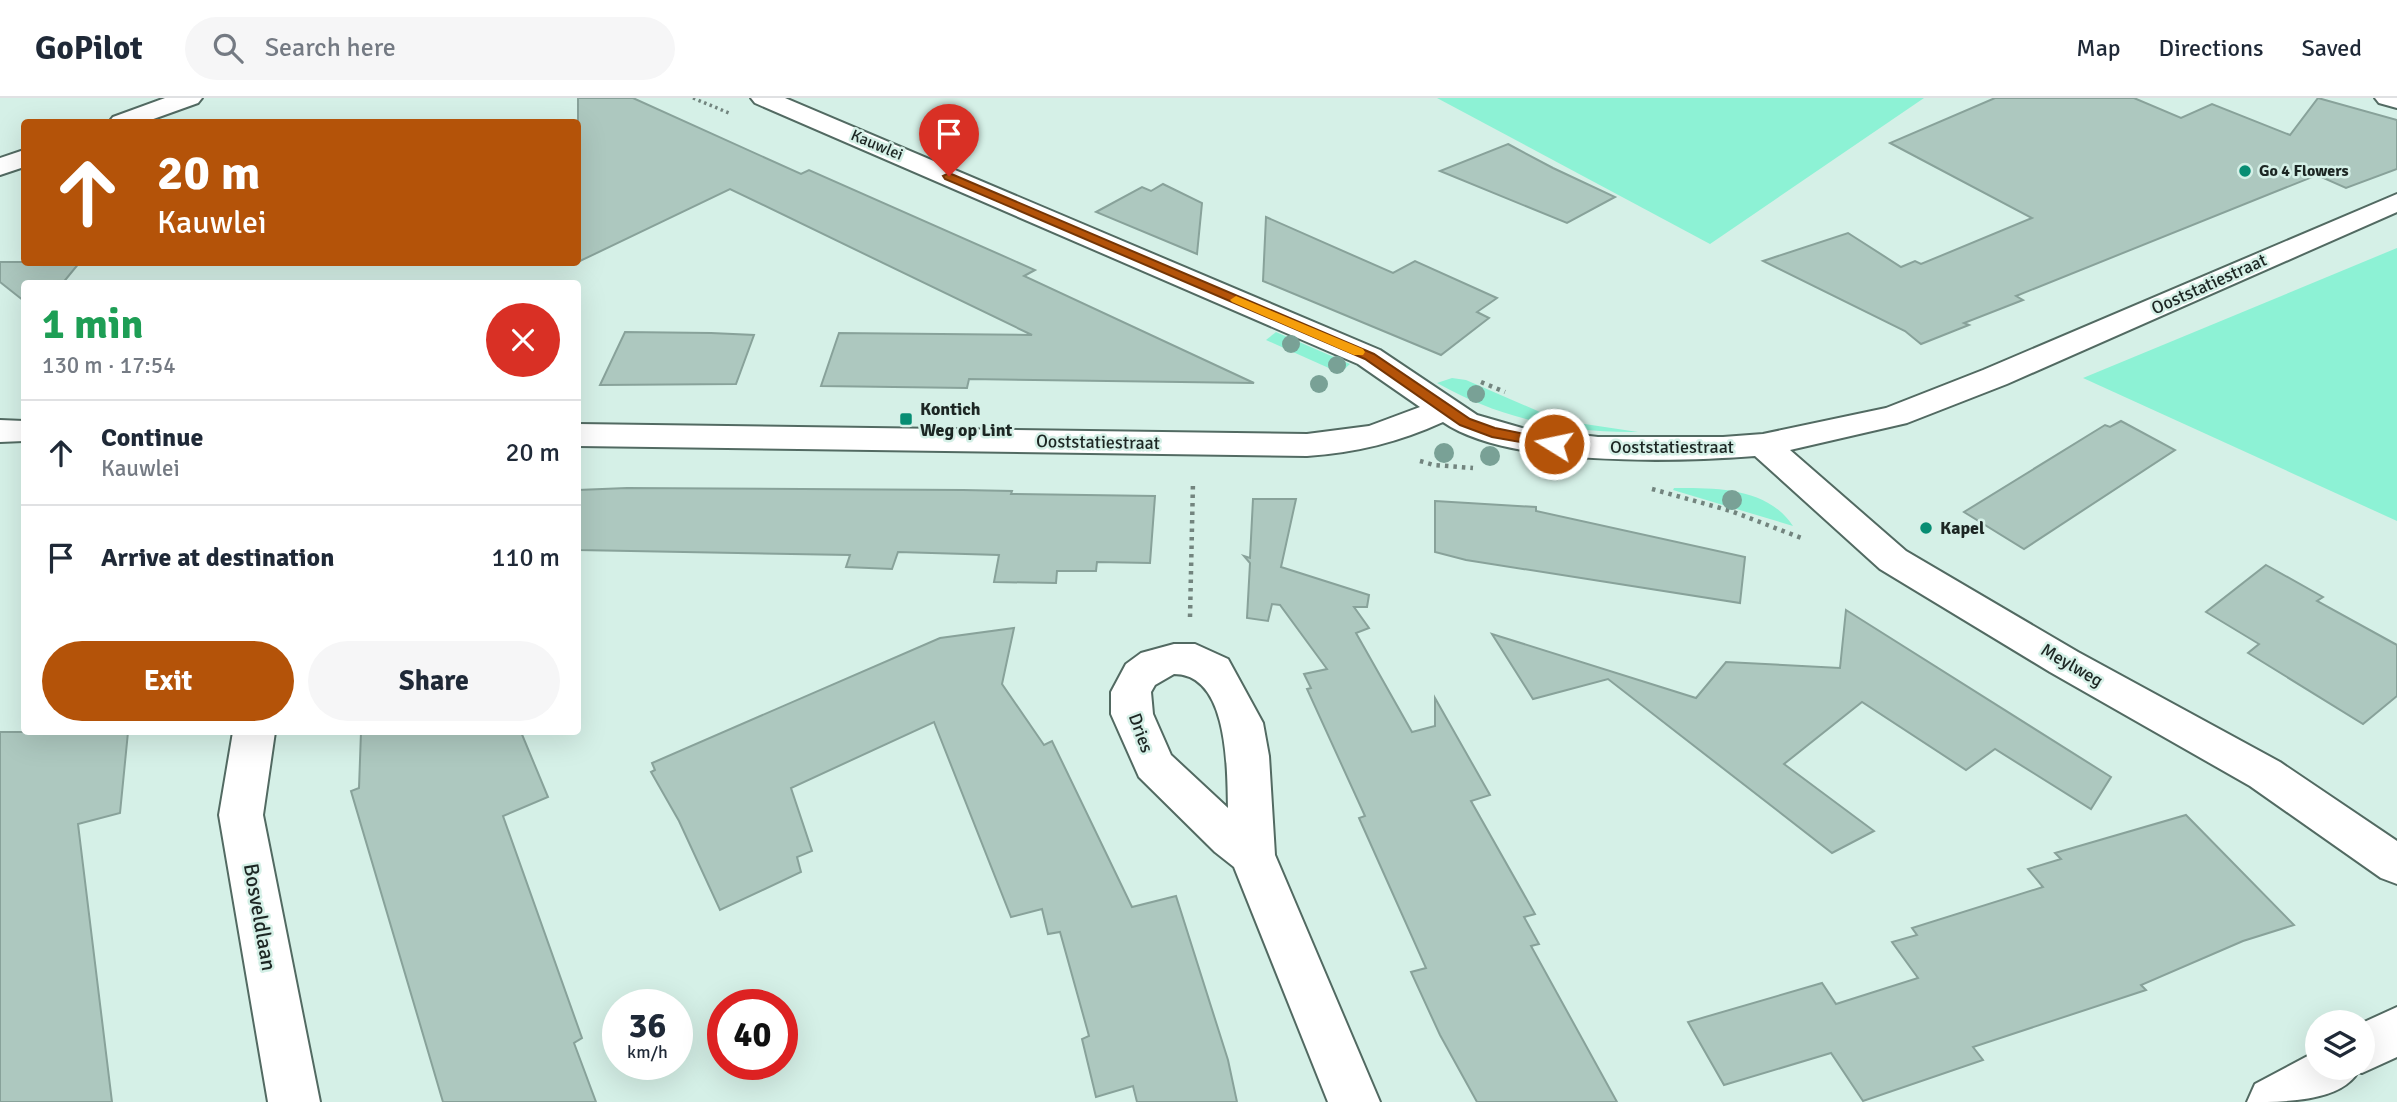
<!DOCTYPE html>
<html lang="en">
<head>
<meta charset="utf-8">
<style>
	body { margin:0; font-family:Signika,sans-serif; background:#f6f6f7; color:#1f2937; height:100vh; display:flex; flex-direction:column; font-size:26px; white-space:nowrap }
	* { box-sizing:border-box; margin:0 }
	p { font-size:23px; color:#747a83 }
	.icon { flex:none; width:38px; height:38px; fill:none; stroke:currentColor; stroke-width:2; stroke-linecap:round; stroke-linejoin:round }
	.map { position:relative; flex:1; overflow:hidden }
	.details { position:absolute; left:21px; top:182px; width:560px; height:455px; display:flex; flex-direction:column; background:#fff; border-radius:7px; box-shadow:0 7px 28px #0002 }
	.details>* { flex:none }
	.banner { position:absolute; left:21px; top:21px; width:560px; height:147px; border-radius:7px; box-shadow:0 7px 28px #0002; background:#b45309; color:#fff; overflow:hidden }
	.tools { position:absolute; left:2305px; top:912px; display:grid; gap:14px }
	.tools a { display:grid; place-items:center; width:70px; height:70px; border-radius:50%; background:#fff; box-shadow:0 7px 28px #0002; font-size:35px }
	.speed { position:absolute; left:602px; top:891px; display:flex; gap:14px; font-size:35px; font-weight:700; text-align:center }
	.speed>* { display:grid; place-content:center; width:91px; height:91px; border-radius:50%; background:#fff; box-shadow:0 7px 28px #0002; line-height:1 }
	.speed small { font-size:18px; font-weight:400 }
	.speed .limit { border:10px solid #d22; background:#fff; color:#111 }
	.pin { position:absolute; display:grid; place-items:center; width:60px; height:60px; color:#fff; margin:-72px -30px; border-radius:50% 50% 50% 0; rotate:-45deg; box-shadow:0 0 7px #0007 }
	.pin .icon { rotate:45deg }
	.me { position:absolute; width:77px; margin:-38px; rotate:280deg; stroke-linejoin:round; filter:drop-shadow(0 0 5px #0008) }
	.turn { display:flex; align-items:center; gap:24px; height:147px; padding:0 21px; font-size:32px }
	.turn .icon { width:91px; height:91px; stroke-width:2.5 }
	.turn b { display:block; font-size:49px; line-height:60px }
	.round { display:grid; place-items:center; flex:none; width:74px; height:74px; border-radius:37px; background:#f6f6f7 }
	.overview { display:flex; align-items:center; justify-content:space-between; height:119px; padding:0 21px }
	h1 { font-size:42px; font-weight:800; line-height:52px; color:#1e9e55 }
	.primary-button { display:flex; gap:14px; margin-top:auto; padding:14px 21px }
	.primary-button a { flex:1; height:80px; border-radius:42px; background:#b45309; color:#fff; font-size:28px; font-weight:800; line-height:80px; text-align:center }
	.primary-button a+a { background:#f6f6f7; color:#1f2937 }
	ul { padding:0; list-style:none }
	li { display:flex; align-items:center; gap:21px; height:105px; padding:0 21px; border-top:2px solid #e0e1e3 }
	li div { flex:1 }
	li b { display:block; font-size:26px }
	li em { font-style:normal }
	header { display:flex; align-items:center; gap:42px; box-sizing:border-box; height:98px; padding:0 35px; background:#fff; border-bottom:2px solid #e0e1e3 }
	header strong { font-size:33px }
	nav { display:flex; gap:38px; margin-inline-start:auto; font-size:24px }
	.search { width:490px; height:63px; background:#f6f6f7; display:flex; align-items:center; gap:18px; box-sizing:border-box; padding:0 24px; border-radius:38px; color:#747a83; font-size:26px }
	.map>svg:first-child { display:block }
	.green { fill:#8df2d5 }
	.building { fill:#adc8bf; stroke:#88a29a; stroke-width:2 }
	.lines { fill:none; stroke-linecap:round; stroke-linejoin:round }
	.minor-casing { stroke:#526a62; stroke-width:4 }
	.path-far1 { stroke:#72847e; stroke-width:3.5; stroke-dasharray:2.5 3.5; stroke-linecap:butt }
	.path { stroke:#72847e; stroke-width:4.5; stroke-dasharray:3.5 5; stroke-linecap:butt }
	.minor { fill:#fff; fill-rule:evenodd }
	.tree { fill:#79a196 }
	.route { fill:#b45309; stroke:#753606; stroke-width:2 }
	.slow { fill:#f59e0b }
	.poi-dot { fill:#078d73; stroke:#d5f0e7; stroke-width:2.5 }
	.labels { text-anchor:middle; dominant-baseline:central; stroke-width:5; stroke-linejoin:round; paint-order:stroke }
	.far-street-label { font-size:16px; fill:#1c2623; stroke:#d5f0e7 }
	.far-poi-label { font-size:16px; font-weight:bold; fill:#1c2623; stroke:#d5f0e7; text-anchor:start }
	.street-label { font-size:18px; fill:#1c2623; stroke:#d5f0e7 }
	.poi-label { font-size:18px; font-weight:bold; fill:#1c2623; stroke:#d5f0e7; text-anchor:start }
	.near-street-label { font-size:21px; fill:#1c2623; stroke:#d5f0e7 }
</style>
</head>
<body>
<header>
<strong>GoPilot</strong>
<div class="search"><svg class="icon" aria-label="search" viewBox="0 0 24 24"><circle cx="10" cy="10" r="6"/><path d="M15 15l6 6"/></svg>Search here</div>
<nav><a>Map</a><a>Directions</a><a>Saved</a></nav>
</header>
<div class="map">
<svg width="2397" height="1004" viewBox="0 0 2397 1004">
	<rect width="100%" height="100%" fill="#d5f0e7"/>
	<g class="green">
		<polygon points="1437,0 1924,0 1710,146"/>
		<polygon points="2397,150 2397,423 2083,280"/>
		<polygon points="1276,234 1350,266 1340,275 1266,242"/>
		<path d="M1452 280 1466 282 1540 314 1578 325 1638 334C1566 335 1499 320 1437 285Z"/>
		<path d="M1674 390C1716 390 1767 389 1793 428L1673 392Z"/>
	</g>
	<g class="building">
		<polygon points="578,0 633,0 801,76 809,72 1035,172 1024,178 1254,285 969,281 967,290 821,288 839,235 1032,237 730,91 578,164"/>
		<polygon points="1995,0 2134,0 2181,20 2212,6 2290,37 2318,0 2397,22 2397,71 2346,90 2317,77 2016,198 2023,202 1964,225 1969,227 1921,246 1905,233 1763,163 1848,135 1901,169 1915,163 1921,166 2032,120 1890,45"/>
		<polygon points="1508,46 1553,70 1615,99 1567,125 1440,73"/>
		<polygon points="1163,86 1202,105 1197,156 1096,114 1142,89 1151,93"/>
		<polygon points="1266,119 1393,175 1415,163 1497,200 1477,214 1489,220 1441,257 1263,183"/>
		<polygon points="0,164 80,164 62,186 24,186 24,203 0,184"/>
		<polygon points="625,234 711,235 754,237 736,286 600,287"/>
		<polygon points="2121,323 2175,352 2024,451 1964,414 2105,327 2110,329"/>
		<polygon points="627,390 963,392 1012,393 1011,396 1155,398 1150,465 1097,464 1096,473 1057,473 1056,485 994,484 999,457 898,454 892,471 846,469 850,457 578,452 578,392"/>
		<polygon points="1253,401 1296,401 1281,469 1369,497 1367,509 1354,509 1369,530 1356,535 1412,634 1435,628 1435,600 1490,697 1471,703 1535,816 1524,819 1539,846 1531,848 1617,1004 1477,1004 1440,937 1411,874 1426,870 1359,720 1365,718 1307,591 1311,590 1304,576 1327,571 1280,507 1272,506 1268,523 1247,520 1250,465 1244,458 1250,460"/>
		<polygon points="1435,403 1536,409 1536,413 1745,459 1740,505 1466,462 1435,454"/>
		<polygon points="2266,467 2323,499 2317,503 2397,547 2397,598 2363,626 2248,555 2259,546 2206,514"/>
		<polygon points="1846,512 2111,679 2091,711 1995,651 1966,672 1862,604 1784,666 1874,733 1832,755 1608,581 1533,601 1492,536 1696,600 1726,564 1840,570"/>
		<polygon points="1014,530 1002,586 1044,647 1052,643 1132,809 1176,798 1228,962 1237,1004 1137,1004 1133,988 1096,999 1082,941 1089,938 1060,834 1048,836 1042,811 1011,819 934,624 791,690 812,753 797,759 801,774 720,812 679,723 651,674 655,672 652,665 940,540"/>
		<polygon points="0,634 128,634 120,715 78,726 112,1004 0,1004"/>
		<polygon points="361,634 521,634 548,699 503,718 582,940 574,945 596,1004 443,1004 351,693 359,690"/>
		<polygon points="2186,717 2294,827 2243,843 2141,887 2146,892 1973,949 1983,962 1863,1003 1831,955 1724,987 1688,924 1822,885 1836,906 1918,880 1892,844 1917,837 1912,830 2043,789 2028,771 2061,761 2055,755"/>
	</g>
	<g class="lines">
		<g class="minor-casing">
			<g id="minor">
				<polygon points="165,0 202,0 198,5 145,24 109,24 113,19"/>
				<path d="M751 0H785L1380 252 1477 317 1522 330 1598 339H1723L1763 336 1886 310 1983 272 2397 96V114L2007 286 1907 325 1790 352 1906 453 2078 554 2280 664 2397 743V786L2381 780 2250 688 2050 574 1880 471 1755 358C1676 364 1508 369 1443 324 1400 344 1354 355 1307 358L578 348V326L1307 336 1369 328 1420 309 1358 266 755 5Z"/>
				<polygon points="2375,0 2397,0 2397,10 2379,5"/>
				<polygon points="24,52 24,69 0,77 0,60"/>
				<polygon points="0,322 24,323 24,343 0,344"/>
				<path d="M1174 546H1195L1228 561 1263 625 1269 658 1275 757 1380 1004H1328L1234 769 1215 754 1139 679 1111 616V594L1126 566 1141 555ZM1174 576C1229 576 1227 671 1228 710L1171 657 1153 616 1151 594 1155 587Z"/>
				<polygon points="233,634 275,634 263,717 320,1004 268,1004 219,717"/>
				<path d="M2397 909V959L2362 975 2358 974C2340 1004 2284 1004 2247 1004L2255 986 2317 953V970H2362V925Z"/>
			</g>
		</g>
		<polyline class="path-far1" points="693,0 729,15"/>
		<g class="path">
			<polyline points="1481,284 1505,294"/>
			<polyline points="1420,363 1434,367 1473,370"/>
			<polyline points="1652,391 1731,413 1804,441"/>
			<polyline points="1190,519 1193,384"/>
		</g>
		<use href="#minor" class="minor"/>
	</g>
	<g class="tree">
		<circle cx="1291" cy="246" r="9"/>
		<circle cx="1337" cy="267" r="9"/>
		<circle cx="1319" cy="286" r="9"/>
		<circle cx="1476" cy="296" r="9"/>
		<circle cx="1444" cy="355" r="10"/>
		<circle cx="1490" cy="358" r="10"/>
		<circle cx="1732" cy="402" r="10"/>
	</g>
	<polygon class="route" points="949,75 1374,256 1470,321 1495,330 1559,343 1561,346 1554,350 1492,339 1460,327 1365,261 945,81 943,78"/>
	<polygon class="slow" points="1236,198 1363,251 1365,254 1363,257 1354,257 1232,204 1230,202"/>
	<g class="poi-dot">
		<circle cx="2245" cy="73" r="7"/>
		<rect x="899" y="314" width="14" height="14" rx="3.5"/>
		<circle cx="1926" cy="430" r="7"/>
	</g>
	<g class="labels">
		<g class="far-street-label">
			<text transform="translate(877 47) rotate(23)">Kauwlei</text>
		</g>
		<g class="far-poi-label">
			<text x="2259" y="73">Go 4 Flowers</text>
		</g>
		<g class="street-label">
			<text transform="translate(2209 186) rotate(-24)">Ooststatiestraat</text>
			<text transform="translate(1098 344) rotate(1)">Ooststatiestraat</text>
			<text x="1672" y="349">Ooststatiestraat</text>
			<text transform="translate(2072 567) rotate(30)">Meylweg</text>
			<text transform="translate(1141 635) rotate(70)">Dries</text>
		</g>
		<g class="poi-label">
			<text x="920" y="311">Kontich<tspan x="920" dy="21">Weg op Lint</tspan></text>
			<text x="1940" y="430">Kapel</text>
		</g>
		<g class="near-street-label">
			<text transform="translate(260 819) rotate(80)">Bosveldlaan</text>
		</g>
	</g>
</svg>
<div class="tools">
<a><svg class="icon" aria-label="layers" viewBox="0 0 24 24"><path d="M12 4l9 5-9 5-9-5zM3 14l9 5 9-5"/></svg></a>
</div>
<div class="speed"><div>36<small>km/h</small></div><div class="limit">40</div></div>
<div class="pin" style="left:949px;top:78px;background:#d93025"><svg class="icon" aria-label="arrive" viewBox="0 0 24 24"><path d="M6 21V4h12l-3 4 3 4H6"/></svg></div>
<svg class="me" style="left:1554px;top:346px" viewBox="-20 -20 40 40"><circle r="17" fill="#b45309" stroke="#fff" stroke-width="3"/><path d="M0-11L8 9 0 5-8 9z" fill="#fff"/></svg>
<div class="banner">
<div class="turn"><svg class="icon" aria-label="ahead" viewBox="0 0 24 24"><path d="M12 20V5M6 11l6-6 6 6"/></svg><div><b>20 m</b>Kauwlei</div></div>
</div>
<section class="details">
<div class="overview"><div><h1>1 min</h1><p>130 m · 17:54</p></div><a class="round" style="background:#d93025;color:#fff"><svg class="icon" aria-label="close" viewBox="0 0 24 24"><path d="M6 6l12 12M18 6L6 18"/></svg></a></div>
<ul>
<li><svg class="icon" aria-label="ahead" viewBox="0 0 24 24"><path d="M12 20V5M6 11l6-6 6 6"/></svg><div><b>Continue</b><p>Kauwlei</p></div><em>20 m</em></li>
<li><svg class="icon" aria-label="arrive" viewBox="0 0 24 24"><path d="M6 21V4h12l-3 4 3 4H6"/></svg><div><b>Arrive at destination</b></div><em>110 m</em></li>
</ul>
<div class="primary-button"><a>Exit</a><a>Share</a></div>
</section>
</div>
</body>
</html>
